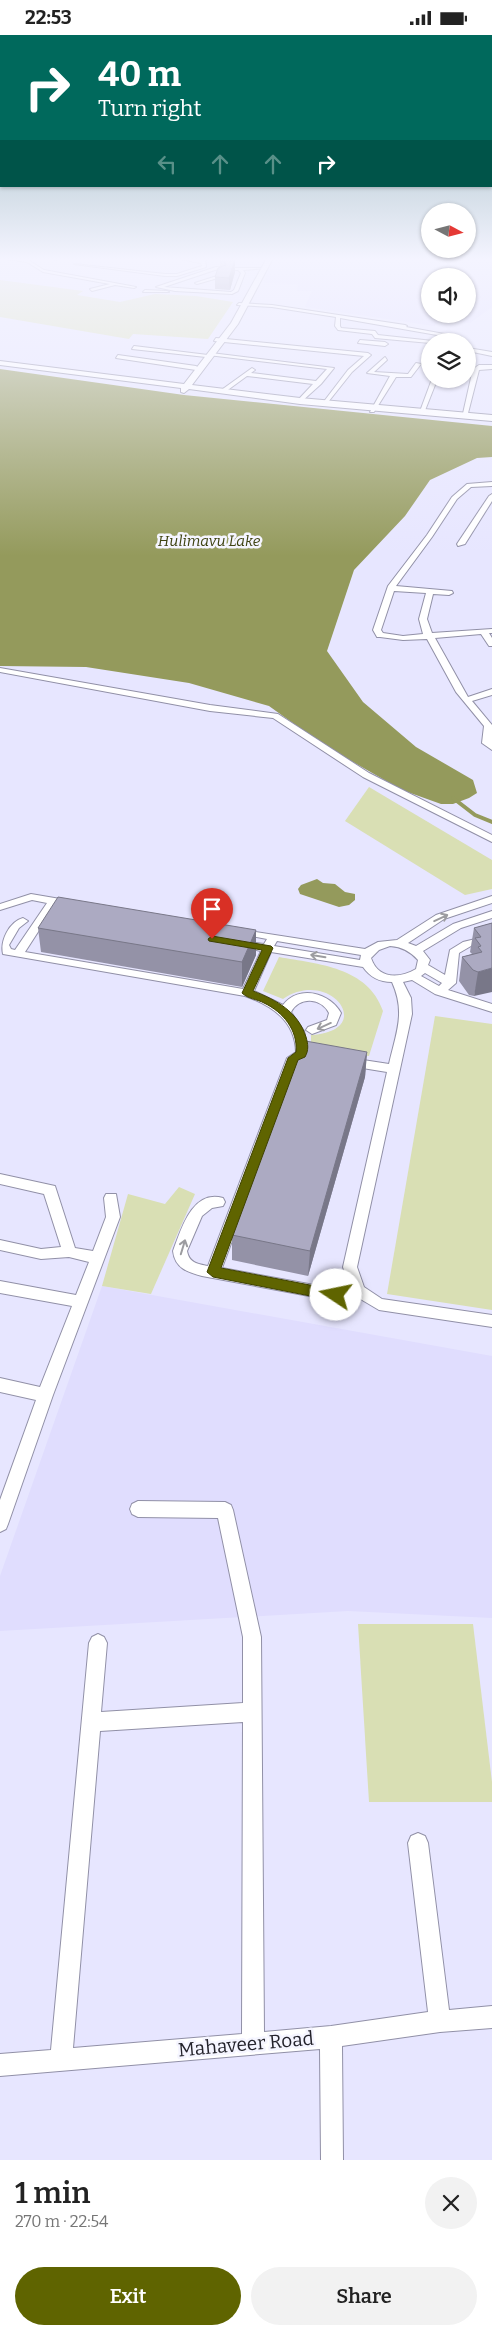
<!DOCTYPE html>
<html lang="en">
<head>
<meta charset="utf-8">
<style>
	body { margin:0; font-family:Bitter,serif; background:#f2f2f2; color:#222; height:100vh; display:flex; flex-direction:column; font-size:19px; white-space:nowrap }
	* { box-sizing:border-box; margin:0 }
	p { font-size:16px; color:#767676 }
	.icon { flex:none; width:28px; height:28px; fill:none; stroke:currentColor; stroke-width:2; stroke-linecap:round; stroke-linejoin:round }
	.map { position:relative; height:2125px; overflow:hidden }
	.panel { display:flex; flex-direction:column; background:#fff; flex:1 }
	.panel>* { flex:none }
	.banner { position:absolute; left:0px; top:0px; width:492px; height:152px; box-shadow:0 1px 4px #0004; background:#00695c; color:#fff; overflow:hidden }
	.needle { width:32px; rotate:97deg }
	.controls { position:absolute; left:421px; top:168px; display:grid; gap:10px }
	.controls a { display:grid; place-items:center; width:55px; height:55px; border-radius:50%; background:#fff; box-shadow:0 1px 4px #0004; font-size:25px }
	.pin { position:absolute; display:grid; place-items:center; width:42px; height:42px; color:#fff; margin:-51px -21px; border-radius:50% 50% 50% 0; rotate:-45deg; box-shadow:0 0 5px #0007 }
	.pin .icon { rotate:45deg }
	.me { position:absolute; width:55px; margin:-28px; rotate:281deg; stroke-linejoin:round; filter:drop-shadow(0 0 4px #0008) }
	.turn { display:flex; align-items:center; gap:18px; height:105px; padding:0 15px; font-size:22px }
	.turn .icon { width:65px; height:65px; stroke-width:2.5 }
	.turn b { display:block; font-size:35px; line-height:42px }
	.lanes { display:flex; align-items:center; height:48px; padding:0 15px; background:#0003; justify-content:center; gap:25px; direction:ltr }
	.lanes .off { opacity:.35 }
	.round { display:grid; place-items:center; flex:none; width:52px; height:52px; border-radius:26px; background:#f2f2f2 }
	.head { display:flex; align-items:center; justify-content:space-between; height:85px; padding:0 15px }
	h1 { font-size:30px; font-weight:600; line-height:38px }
	.cta { display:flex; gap:10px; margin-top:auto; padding:10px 15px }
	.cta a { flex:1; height:58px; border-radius:30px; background:#5f6400; color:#fff; font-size:20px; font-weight:600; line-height:58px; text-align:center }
	.cta a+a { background:#f2f2f2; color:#222 }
	.status { display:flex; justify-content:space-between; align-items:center; height:35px; padding:0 25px; background:#fff; direction:ltr }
	.status svg { height:14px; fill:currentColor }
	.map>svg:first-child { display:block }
	.built { fill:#e0ddfe; fill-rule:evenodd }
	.green { fill:#d9dfb4 }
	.water { fill:#949a5c }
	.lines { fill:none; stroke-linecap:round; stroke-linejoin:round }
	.stream { stroke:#949a5c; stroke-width:4 }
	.minor-casing { stroke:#9190a7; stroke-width:2 }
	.secondary-casing { stroke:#9190a7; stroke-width:2 }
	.minor { fill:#fff; fill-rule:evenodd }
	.secondary { fill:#fff; fill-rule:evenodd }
	.wall { fill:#9492a7 }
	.shaded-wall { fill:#787788 }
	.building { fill:#acaac2; stroke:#787788 }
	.oneway { stroke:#9c9ca0 }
	.route { fill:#5f6400; stroke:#3e4100 }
	.labels { text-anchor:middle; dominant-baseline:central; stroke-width:5; stroke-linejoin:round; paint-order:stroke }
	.far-water-label { font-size:15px; font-style:italic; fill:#3f4312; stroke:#f5f5ff }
	.near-street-label { font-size:19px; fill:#23222b; stroke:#f5f5ff }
</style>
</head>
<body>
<div class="status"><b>22:53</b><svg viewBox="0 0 49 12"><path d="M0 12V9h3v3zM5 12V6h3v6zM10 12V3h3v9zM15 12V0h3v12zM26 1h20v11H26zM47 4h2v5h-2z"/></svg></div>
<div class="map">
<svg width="492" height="2125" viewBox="0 0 492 2125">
	<rect width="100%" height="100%" fill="#e7e6ff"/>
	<g class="built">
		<path d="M274 223H492V272L470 288 443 285 434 291 305 272 312 256H297L298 249 263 248ZM430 241H468V279H430Z"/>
		<polygon points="102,1251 492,1321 492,1583 348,1576 0,1596 0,1541"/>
	</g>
	<g class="green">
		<polygon points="0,245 83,256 77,260 120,267 155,259 196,261 233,267 208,304 133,299 129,304 0,282"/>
		<polygon points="369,752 492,825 492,854 465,860 345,786"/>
		<path d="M279 922C318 929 368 932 383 976L369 1021 311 1012V1000C378 996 330 932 283 964L263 956Z"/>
		<polygon points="435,981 492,989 492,1275 387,1259"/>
		<polygon points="179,1152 195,1159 151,1259 102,1251 128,1159 165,1169"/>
		<polygon points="358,1589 473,1589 492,1747 492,1767 369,1767"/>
	</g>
	<g class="water">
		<polygon points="0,334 184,360 492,391 492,422 477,423 430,445 405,481 354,535 327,616 363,667 416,712 473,745 477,758 469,763 453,769 441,769 402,755 325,711 269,671 189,648 86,632 0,631"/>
		<polygon points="317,844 323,848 335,849 345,857 355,859 355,865 349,870 339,872 300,859 298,854 301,850"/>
	</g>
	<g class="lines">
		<polyline class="stream" points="453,763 475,780 492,787"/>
		<g class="minor-casing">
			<g id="minor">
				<polygon points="0,223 28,225 44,235 136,252 134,253 115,250 92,256 90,254 110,249 43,237 27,227"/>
				<polygon points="54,223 60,223 56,225"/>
				<polygon points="175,223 201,225 201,223 205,223 206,232 177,241 165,241 74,229 165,239 177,239 202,231 201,228"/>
				<polygon points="216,232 230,233 218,234 164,252 231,257 234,255 241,238 238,235 231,235 231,233 267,233 243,235 245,238 238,256 232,259 175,256 156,252"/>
				<polygon points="223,239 225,241 197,249 195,248"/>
				<polygon points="145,255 167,256 169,257 143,257"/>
				<polygon points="239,268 272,270 405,290 407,291 406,292 461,302 457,306 452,306 454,303 340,283 340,291 341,293 375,296 378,300 433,306 430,308 375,303 372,299 338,295 335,291 336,282 272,272 237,270"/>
				<polygon points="216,303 368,318 371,320 352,337 325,371 322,369 348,335 364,321 214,306"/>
				<polygon points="360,305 385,307 388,309 385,311 358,308"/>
				<polygon points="134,311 208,320 211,318 334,333 321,349 300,368 297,366 313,349 247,341 225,357 220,356 252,333 255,335 251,338 316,346 327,334 208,320 206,322 132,314"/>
				<polygon points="468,313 492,317 492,321 468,316"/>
				<polygon points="118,320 196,331 199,333 196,335 116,323"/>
				<polygon points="385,322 387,325 374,337 408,339 416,328 421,329 411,342 396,342 374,377 370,377 390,341 367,338"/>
				<polygon points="479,330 492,330 492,334 479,335 467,382 462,383 473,334"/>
				<polygon points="432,344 437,345 424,378 419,379"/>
				<path d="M492 447V451L471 452 457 464 432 502 396 551 452 556 453 558 449 560 433 559 427 584 432 598 492 594V598H489L492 603V611H489L481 599 435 603 468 662 492 654V660L472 666 492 690V715L482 708 484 691 456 657 427 604 403 605 380 602H377L373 595 388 551 427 500 452 462 467 449ZM394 556 426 558 419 584 423 599 403 601 383 598 381 595Z"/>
				<polygon points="492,459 492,466 465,509 458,511 457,509 489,461"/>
				<polygon points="0,633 210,670 278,679 369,738 492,800 492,807 363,742 273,683 210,676 0,637"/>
				<path d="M31 859 72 866 77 869 72 872 56 869 25 917 243 954 261 916 237 911 235 909 241 906 264 909 267 904 236 898 235 896 236 894 365 914 378 907 397 905 436 880 492 861V868L444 884 408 908 416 911 453 889 492 876V883L461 893 423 916 430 925 428 930 445 940 450 915 463 907 492 900V906L471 911 459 918 456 948 448 955 492 969V977L435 959 412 945 403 947 411 963 412 979 357 1232 364 1252 382 1264 492 1280V1292L379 1275 357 1262 336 1266 202 1241C187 1237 175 1233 173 1216 181 1195 192 1154 223 1163L225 1167 223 1171 212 1173 202 1181 187 1216C189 1228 198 1229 208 1231L287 1023 296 1017C295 986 273 971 245 961L3 919C0 906 9 887 23 883L28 886 19 893 9 910 11 914 15 915 47 868 32 865 0 875V869ZM277 906 361 920 360 925 274 911ZM390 911C402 912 410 916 418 925L416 934C399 944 378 944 371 923L379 915ZM271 917 363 932C370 942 379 947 392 947 406 978 396 998 389 1029L350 1023 344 1027 350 1031 387 1037 343 1232 349 1252 336 1254 222 1233 298 1026 303 1023 310 1025 316 1021 314 1018 308 1016 304 996 291 977C300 961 321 963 329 978L327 985 308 992 306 995 312 999 336 990 341 978C330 958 299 949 283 970L254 956ZM425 938 442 948 439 951 421 941Z"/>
				<polygon points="0,1139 55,1151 75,1213 93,1216 106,1182 104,1163 106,1159 116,1159 120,1182 53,1360 8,1489 6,1494 0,1497 0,1465 36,1365 0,1357 0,1343 40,1352 72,1271 0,1258 0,1246 76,1260 89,1227 69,1222 41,1224 0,1215 0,1205 41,1214 61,1212 44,1159 0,1149"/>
				<path d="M138 1466 225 1467 231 1470 233 1475 261 1602 264 1997 331 1991 428 1977 408 1808 411 1801 418 1798 425 1801 428 1808 449 1975 492 1971V1993L440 1997 342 2011 343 2125H321L320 2014 0 2041V2019L51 2015 89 1608 92 1602 98 1599 104 1602 107 1608 101 1677 243 1668V1602L218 1483 138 1482 132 1479 130 1474 132 1469ZM243 1687 242 1999 73 2013 100 1696Z"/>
			</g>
		</g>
		<g class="secondary-casing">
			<polygon id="secondary" points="267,223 273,223 238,289 192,350 300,363 492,380 492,386 300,369 189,354 184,358 181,357 181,353 0,330 0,326 184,349 231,288"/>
		</g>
		<use href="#minor" class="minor"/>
		<use href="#secondary" class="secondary"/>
	</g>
	<g class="wall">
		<polygon points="235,225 235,237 230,255 215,254 215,242 220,232 220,226"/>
		<polygon points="492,888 474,961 469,960 459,946 462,922 472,919 470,917 474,893"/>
		<polygon points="38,893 256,895 256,920 242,952 41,917"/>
		<polygon points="367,1017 365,1042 308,1241 232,1225 232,1200"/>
	</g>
	<g class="shaded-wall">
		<polygon points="235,225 235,237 230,255 229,243"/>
		<polygon points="256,895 256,920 242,952 242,927"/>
		<polygon points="492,933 492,957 474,961 478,937"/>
		<polygon points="367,1017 365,1042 308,1241 310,1216"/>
	</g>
	<g class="building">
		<polygon points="221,224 235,225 229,243 215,242 218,233 226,230 224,226 220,226"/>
		<polygon points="58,862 256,895 242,927 38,893"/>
		<polygon points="492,888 492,933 478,937 473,935 462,922 482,917 478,912 481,911 475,903 481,902 474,893"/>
		<polygon points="300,1005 367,1017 310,1216 232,1200"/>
	</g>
	<defs><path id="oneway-shaft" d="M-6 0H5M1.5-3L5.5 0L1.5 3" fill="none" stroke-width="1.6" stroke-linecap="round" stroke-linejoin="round" transform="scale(1.25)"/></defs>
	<g class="oneway">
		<use href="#oneway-shaft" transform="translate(441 883) rotate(-25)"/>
		<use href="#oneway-shaft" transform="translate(318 921) rotate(-171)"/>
		<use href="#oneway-shaft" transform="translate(324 991) rotate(156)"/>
		<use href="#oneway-shaft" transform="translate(183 1212) rotate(-73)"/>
	</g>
	<linearGradient id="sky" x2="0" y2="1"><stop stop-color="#86aab0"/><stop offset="0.43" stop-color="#f4f4ff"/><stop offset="1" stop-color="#f4f4ff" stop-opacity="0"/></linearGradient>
	<rect width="492" height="521" fill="url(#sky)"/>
	<path class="route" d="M212 901 271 911 273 913 253 956C277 965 298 977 306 1002 308 1009 309 1015 305 1022L298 1025 221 1233 336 1255 342 1260 340 1264 336 1266 213 1242 207 1237 288 1023 296 1017C298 995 283 977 264 968 257 964 248 964 242 958L262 915 209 906 208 904Z"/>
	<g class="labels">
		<g class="far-water-label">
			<text x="209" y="506">Hulimavu Lake</text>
		</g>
		<g class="near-street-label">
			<text transform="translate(246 2009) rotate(-5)">Mahaveer Road</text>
		</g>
	</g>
</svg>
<div class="controls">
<a><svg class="needle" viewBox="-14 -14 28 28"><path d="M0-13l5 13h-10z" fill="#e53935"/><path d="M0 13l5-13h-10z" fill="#767676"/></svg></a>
<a><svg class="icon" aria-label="sound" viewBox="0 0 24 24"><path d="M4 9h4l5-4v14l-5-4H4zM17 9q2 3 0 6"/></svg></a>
<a><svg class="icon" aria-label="layers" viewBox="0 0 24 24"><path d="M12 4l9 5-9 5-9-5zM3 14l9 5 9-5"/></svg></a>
</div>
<div class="pin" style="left:212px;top:904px;background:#d93025"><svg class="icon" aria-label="arrive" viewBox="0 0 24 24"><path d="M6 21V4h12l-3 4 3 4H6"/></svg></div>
<svg class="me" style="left:336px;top:1260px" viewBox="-20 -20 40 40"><circle r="19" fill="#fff"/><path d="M0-13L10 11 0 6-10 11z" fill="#5f6400"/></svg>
<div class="banner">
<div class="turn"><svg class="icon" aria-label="right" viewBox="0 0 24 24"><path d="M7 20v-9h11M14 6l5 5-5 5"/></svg><div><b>40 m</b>Turn right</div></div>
<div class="lanes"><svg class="icon off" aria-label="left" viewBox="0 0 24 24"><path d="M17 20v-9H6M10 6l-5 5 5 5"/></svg><svg class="icon off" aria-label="ahead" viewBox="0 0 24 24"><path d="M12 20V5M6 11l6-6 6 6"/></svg><svg class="icon off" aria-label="ahead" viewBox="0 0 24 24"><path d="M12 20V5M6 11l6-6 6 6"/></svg><svg class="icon" aria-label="right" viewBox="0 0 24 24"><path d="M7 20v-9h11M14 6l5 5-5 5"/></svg></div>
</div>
</div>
<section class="panel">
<div class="head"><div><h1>1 min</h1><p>270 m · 22:54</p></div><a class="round"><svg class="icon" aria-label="close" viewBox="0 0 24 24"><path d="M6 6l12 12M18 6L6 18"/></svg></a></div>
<div class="cta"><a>Exit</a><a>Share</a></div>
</section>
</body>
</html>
